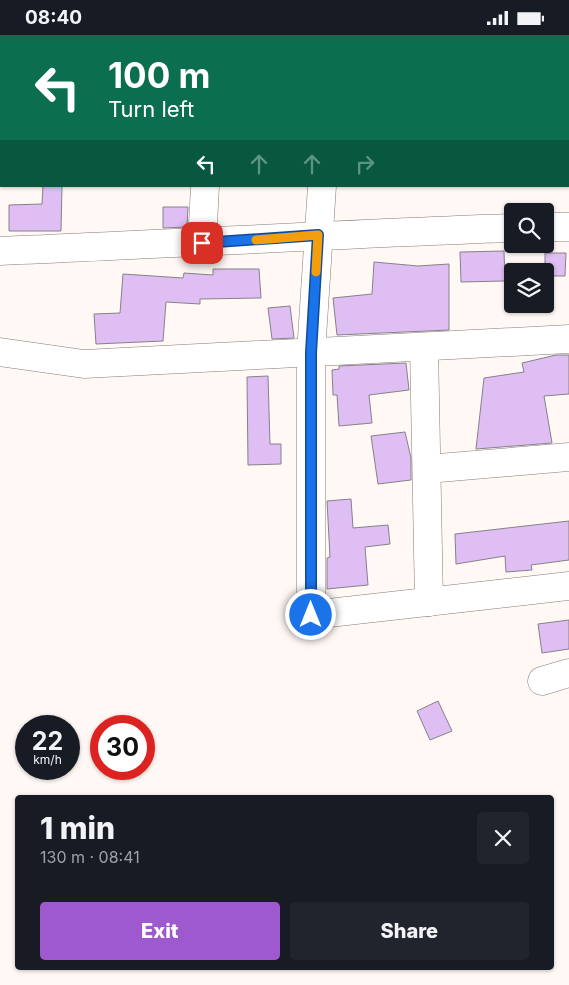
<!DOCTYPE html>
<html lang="en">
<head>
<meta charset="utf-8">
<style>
	body { margin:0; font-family:Inter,sans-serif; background:#20242c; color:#f1f3f6; height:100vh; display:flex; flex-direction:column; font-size:19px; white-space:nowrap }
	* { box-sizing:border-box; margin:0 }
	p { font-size:16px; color:#9ea1a6 }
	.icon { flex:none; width:28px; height:28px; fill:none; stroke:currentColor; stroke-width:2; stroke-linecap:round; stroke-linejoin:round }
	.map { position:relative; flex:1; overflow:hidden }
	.drawer { position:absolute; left:15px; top:760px; width:539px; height:175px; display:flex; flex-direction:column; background:#171b24; border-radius:5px; box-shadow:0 1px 4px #0004 }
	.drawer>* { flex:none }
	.hud { position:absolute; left:0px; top:0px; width:570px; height:152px; box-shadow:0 1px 4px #0004; background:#0b6e4f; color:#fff; overflow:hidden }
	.tools { position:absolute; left:504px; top:168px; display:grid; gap:10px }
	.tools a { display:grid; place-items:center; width:50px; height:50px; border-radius:5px; background:#171b24; box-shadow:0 1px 4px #0004; font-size:25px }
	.speed { position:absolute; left:15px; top:680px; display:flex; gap:10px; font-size:25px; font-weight:700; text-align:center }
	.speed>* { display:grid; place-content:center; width:65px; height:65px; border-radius:50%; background:#171b24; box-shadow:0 1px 4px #0004; line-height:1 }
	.speed small { font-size:12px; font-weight:400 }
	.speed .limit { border:8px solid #d22; background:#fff; color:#111 }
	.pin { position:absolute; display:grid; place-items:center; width:42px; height:42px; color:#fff; margin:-21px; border-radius:10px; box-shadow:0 2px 8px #0006 }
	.me { position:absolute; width:55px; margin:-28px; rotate:0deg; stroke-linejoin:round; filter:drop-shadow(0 0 4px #0008) }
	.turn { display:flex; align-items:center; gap:18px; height:105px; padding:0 25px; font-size:22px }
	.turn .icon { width:65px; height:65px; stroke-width:2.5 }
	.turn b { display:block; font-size:35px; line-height:42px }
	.lanes { display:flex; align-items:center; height:48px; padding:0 25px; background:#0003; justify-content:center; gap:25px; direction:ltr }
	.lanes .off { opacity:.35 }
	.round { display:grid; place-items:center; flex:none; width:52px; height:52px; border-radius:5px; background:#20242c }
	.head { display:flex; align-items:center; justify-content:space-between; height:85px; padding:0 25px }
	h1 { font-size:30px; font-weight:800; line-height:38px }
	.cta { display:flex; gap:10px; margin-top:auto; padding:10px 25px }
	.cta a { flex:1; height:58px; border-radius:5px; background:#9d59cd; color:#fff; font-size:20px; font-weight:800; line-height:58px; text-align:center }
	.cta a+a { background:#20242c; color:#f1f3f6 }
	.status { display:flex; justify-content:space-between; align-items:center; height:35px; padding:0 25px; background:#171b24; direction:ltr }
	.status svg { height:14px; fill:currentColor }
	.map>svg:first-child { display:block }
	.building { fill:#dfbef3; stroke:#868189 }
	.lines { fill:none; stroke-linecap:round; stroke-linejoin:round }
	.minor-casing { stroke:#857c76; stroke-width:29 }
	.minor { stroke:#fff; stroke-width:28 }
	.route-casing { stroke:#114b97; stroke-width:12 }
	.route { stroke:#1a73e8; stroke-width:9 }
	.slow { stroke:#f59e0b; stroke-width:9 }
</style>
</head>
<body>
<div class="status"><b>08:40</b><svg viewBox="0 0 49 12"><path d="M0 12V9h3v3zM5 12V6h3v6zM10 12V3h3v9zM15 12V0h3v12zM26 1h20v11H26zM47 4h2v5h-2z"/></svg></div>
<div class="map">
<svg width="569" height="950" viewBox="0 0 569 950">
	<rect width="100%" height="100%" fill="#fff8f4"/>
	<g class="building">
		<polygon points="43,151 62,151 61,196 9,196 9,170 42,169"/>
		<polygon points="163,172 188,172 187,192 163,193"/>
		<polygon points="504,216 505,246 461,247 460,217"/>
		<polygon points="545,218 566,218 565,241 545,241"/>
		<polygon points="374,227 418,231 449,229 449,295 337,300 333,263 372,259"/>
		<polygon points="213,234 259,234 261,263 200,264 200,269 166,267 163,306 96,309 94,279 120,278 123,239 183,243 184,238 213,240"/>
		<polygon points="290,271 294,303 272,304 268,273"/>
		<polygon points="556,320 569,320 569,359 544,361 552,408 476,414 484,343 524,337 522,328"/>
		<polygon points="406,328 409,355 369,360 372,388 339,391 337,360 333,360 332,335 339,334 339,331"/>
		<polygon points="268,341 270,409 281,409 281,429 248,430 247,342"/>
		<polygon points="405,397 411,423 411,445 378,449 371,401"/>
		<polygon points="351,464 353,493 388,490 390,509 365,512 368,550 327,554 327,523 330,522 327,466"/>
		<polygon points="569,486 569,525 531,530 532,535 506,537 505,521 456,529 455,499"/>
		<polygon points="569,585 569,614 542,618 538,589"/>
		<polygon points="438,666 452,696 430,705 417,676"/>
	</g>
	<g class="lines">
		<g class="minor-casing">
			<g id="minor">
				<polyline points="453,0 453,1"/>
				<polyline points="561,0 561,1"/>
				<polyline points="212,1 213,0"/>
				<polyline points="330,1 330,0"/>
				<polyline points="0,100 1,100"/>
				<polyline points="0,123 1,120"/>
				<polyline points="322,151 311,318 311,580 569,551"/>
				<polyline points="545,192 569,192"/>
				<polyline points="202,208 205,151"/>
				<path d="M0 216C171 209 342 199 512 193"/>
				<polyline points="424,312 429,567"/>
				<polyline points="0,317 84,329 569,304"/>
				<polyline points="427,434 569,422"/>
				<polyline points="542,646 569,638"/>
			</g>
		</g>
		<use href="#minor" class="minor"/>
	</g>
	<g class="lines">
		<g class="route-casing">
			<polyline id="route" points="202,208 318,200 311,318 311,580"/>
		</g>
		<use href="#route" class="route"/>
		<polyline class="slow" points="256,205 318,200 316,237"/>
	</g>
</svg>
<div class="tools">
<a><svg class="icon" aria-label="search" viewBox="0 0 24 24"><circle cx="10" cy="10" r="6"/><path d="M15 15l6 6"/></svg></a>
<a><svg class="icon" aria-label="layers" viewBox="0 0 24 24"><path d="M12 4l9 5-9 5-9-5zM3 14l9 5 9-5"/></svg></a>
</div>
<div class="speed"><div>22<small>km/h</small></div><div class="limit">30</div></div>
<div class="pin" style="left:202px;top:208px;background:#d93025"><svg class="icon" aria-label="arrive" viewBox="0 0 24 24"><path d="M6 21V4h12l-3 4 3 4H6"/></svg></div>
<svg class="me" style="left:311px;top:580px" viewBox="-20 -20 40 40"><circle r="17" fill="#1a73e8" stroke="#fff" stroke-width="3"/><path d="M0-11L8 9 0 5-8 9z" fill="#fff"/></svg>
<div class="hud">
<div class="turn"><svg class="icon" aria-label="left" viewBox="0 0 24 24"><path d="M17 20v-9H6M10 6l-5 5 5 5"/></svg><div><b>100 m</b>Turn left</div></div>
<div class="lanes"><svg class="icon" aria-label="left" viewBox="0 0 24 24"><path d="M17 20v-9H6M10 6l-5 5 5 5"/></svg><svg class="icon off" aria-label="ahead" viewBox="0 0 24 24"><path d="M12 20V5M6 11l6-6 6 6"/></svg><svg class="icon off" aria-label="ahead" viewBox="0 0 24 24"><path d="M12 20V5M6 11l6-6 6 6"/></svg><svg class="icon off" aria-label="right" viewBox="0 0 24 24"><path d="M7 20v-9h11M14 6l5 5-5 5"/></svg></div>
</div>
<section class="drawer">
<div class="head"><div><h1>1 min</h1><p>130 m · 08:41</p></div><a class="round"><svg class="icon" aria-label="close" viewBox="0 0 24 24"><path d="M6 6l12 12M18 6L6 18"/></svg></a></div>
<div class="cta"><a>Exit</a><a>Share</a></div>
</section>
</div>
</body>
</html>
